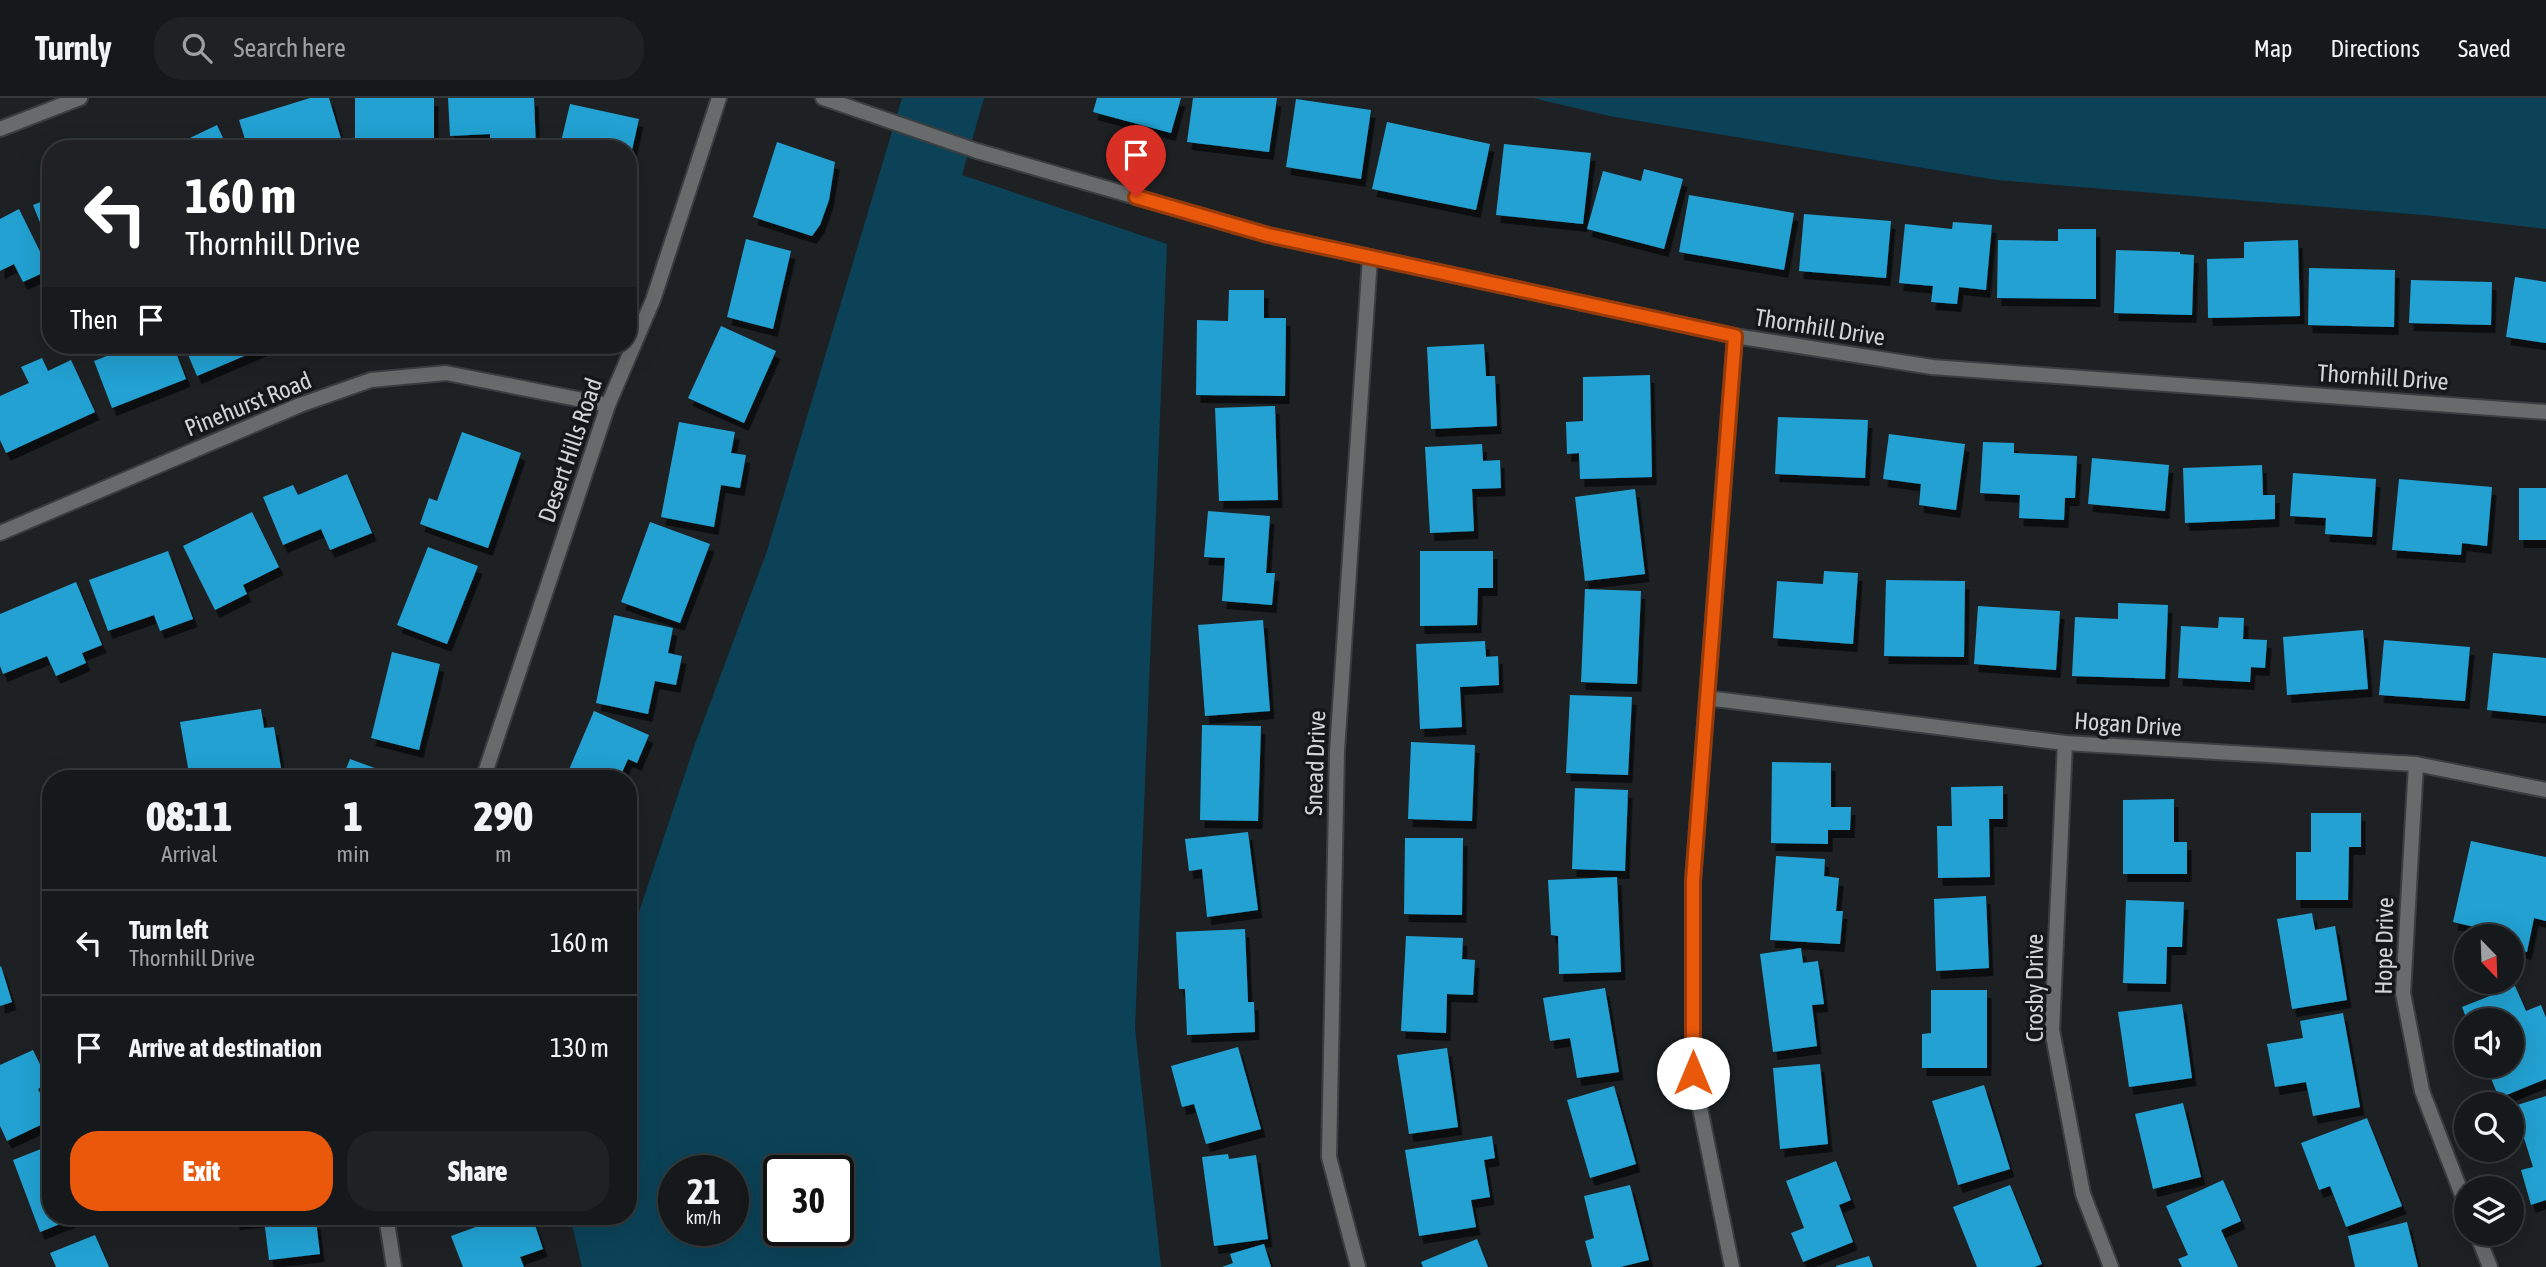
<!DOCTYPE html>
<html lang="en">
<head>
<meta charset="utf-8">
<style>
	body { margin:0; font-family:"Asap Condensed",sans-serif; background:#1f2224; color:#f1f3f6; height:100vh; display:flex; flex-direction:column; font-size:26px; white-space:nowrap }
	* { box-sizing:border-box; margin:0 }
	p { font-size:23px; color:#9ea0a3 }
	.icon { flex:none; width:38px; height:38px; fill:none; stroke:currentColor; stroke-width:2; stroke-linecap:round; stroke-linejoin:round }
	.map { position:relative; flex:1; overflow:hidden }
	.panel { position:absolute; left:42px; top:672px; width:595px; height:455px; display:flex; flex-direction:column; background:#16191b; border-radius:28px; box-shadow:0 7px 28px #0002,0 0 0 2px #35383a }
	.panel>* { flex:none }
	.banner { position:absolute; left:42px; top:42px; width:595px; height:214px; border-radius:28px; box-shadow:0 7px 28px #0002,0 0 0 2px #35383a; background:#202124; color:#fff; overflow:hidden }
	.needle { width:46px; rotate:157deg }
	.buttons { position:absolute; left:2454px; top:826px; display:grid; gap:14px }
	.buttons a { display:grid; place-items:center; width:70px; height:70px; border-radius:50%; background:#16191b; box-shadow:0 7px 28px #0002,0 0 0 2px #35383a; font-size:35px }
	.speed { position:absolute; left:658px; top:1057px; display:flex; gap:14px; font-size:35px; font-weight:700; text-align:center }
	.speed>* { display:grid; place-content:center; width:91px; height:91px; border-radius:50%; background:#16191b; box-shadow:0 7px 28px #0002,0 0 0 2px #35383a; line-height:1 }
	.speed small { font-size:18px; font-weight:400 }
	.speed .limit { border:4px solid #111; border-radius:10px; background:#fff; color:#111 }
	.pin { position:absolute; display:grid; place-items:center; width:60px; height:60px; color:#fff; margin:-72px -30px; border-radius:50% 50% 50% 0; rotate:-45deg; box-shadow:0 0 7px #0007 }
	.pin .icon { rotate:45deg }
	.me { position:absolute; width:77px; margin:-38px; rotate:0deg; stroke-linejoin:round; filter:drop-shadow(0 0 5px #0008) }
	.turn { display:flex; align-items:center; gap:24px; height:147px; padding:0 28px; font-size:32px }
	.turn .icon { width:91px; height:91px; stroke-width:2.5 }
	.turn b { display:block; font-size:49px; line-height:60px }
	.then { display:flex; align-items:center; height:66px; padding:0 28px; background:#0003; gap:14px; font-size:26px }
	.eta { display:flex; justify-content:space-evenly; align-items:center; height:119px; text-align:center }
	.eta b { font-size:42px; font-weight:800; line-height:49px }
	.button { display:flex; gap:14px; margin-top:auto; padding:14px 28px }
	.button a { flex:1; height:80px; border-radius:28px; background:#ea580c; color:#fff; font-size:28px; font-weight:800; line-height:80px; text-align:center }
	.button a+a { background:#1f2224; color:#f1f3f6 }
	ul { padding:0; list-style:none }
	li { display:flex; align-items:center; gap:21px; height:105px; padding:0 28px; border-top:2px solid #35383a }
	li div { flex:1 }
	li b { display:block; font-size:26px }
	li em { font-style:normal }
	header { display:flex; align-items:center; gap:42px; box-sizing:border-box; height:98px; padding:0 35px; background:#16191b; border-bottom:2px solid #35383a }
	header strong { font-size:33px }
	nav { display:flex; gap:38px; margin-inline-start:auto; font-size:24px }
	.search { width:490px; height:63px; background:#1f2224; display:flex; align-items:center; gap:18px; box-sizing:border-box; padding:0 24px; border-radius:28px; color:#9ea0a3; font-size:26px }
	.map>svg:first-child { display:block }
	.green { fill:#0c4257; fill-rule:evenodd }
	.building { fill:#22a1d2; filter:url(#shadow) }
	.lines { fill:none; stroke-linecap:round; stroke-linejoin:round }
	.minor-casing { stroke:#3a3e41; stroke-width:18 }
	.minor { stroke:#686b6c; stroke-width:14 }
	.route-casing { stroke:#983908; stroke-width:18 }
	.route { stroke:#ea580c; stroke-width:12 }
	.labels { text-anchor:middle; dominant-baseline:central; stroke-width:7; stroke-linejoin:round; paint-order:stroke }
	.street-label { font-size:24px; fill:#d2d5d7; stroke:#14181a }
</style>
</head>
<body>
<header>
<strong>Turnly</strong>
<div class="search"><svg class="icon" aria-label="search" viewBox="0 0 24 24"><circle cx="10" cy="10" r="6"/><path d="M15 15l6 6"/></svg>Search here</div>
<nav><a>Map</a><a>Directions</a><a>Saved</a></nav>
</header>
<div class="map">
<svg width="2546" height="1169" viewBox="0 0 2546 1169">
	<defs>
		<filter id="shadow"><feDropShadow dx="4.5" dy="8" stdDeviation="0" flood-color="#0009"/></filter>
	</defs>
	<rect width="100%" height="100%" fill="#1d2124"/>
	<g class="green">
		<path d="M902 0H984L962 77 1167 146 1135 930 1161 1169H582L570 1118H628V847L695 646 767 453ZM674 1073H733V1132H674ZM779 1073H838V1132H779Z"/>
		<polygon points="1533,0 2546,0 2546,131 2435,118 1997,82 1609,18"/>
	</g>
	<g class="building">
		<polygon points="310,0 329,0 344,51 248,51 239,22"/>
		<polygon points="355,0 434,0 434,51 391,51 391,41 355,42"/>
		<polygon points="448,0 534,0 536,51 490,51 490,36 450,38"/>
		<polygon points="1097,0 1181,0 1171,35 1093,14"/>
		<polygon points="1193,0 1277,0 1269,54 1187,44"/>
		<polygon points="1296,1 1371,12 1361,81 1286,69"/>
		<polygon points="570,6 639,21 629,65 628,51 549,51 551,42 561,44"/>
		<polygon points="1387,24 1490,46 1476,112 1372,91"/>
		<polygon points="217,27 228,51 167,51"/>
		<polygon points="777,44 835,64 829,102 820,127 812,138 753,119"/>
		<polygon points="1504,46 1591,55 1583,126 1496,117"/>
		<polygon points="1644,71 1683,81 1664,151 1587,131 1603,73 1641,83"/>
		<polygon points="1689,97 1794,115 1784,172 1679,154"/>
		<polygon points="51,100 51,152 33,107"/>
		<polygon points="19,111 49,172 23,184 14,166 0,173 0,121"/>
		<polygon points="1804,116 1891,123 1886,180 1799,173"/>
		<polygon points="1953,124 1992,127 1986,192 1959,189 1957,206 1931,204 1933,188 1899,185 1905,126 1952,131"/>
		<polygon points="2058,131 2096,131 2096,201 1997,200 1998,142 2058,143"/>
		<polygon points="746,141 791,153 773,231 727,219"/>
		<polygon points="2298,142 2300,218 2208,220 2207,161 2244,160 2244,144"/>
		<polygon points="2116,152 2180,154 2180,156 2194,157 2192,217 2114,215"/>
		<polygon points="2309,170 2395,172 2394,229 2308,227"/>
		<polygon points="2515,179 2546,184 2546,245 2506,239"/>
		<polygon points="2411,182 2492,184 2491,227 2409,225"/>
		<polygon points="1229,192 1264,192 1264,220 1286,220 1285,298 1196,297 1197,222 1228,223"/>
		<polygon points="721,228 776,253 744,325 688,300"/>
		<polygon points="1484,246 1486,278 1495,278 1497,328 1431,331 1427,249"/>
		<polygon points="135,247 173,247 186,281 112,310 94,263"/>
		<polygon points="184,247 270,247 197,278"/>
		<polygon points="42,260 48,273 71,262 95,314 6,355 0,342 0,298 29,285 21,269"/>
		<polygon points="1650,277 1652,379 1580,381 1579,355 1567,356 1566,324 1583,323 1583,279"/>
		<polygon points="1275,308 1278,402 1219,403 1215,310"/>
		<polygon points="1778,319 1868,322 1865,380 1775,376"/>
		<polygon points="679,324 735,334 731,355 746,357 740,390 721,387 714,429 661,419"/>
		<polygon points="462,334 521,355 488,450 420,426 429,400 437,403"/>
		<polygon points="1889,336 1965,346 1956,412 1919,407 1921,386 1883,381"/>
		<polygon points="1983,344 2014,345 2014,355 2077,358 2075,400 2065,400 2064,422 2019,420 2020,397 1980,395"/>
		<polygon points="1482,346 1483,363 1500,362 1501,390 1472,391 1474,433 1430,435 1425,349"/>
		<polygon points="2092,360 2169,367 2165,413 2088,406"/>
		<polygon points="2262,367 2263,397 2275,397 2275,421 2185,425 2183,370"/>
		<polygon points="2293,375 2376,381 2372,439 2325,436 2326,420 2290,418"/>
		<polygon points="347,376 372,435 330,452 321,431 283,447 263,399 293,387 298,397"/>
		<polygon points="2399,381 2492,389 2487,448 2462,445 2461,457 2392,452"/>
		<rect x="2519" y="390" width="27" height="52"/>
		<polygon points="1635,391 1645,476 1585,483 1575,399"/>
		<polygon points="1208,413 1270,418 1266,475 1275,475 1272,507 1222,503 1225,460 1204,459"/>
		<polygon points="252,414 279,469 243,487 247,496 215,512 183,448"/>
		<polygon points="650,424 710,446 680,525 621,504"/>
		<polygon points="428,449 478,468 447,546 397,527"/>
		<polygon points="168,453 193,521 160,533 154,517 108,533 89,482"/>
		<polygon points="1420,453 1493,453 1493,490 1478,490 1477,527 1420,528"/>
		<polygon points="1824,473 1858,475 1853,546 1773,540 1777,483 1823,486"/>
		<polygon points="1886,482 1965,483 1964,559 1884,558"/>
		<polygon points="76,484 102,547 82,555 86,565 56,578 47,558 3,576 0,568 0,516"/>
		<polygon points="1585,491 1641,493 1637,586 1581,584"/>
		<polygon points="2118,505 2168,507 2165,581 2072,578 2075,519 2118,521"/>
		<polygon points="1978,508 2060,513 2056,572 1974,566"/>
		<polygon points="614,517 673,530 668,555 682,558 676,587 655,583 648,616 596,605"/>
		<polygon points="2219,519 2244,520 2243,541 2267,542 2265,570 2251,569 2250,584 2178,580 2181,528 2218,530"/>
		<polygon points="1263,522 1270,613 1205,618 1198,527"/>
		<polygon points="2363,532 2368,591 2287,597 2283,539"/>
		<polygon points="2384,542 2470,549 2465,603 2379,597"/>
		<polygon points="1485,543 1486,559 1498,558 1499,587 1460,589 1462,629 1420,631 1416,546"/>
		<polygon points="392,554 440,566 419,652 371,640"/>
		<polygon points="2493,555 2546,560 2546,618 2487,612"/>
		<polygon points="1570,597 1632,599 1628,677 1566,675"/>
		<polygon points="261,611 264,630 274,629 282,676 254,681 190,681 180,624"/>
		<polygon points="594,613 649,637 637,665 628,661 619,681 565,681"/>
		<polygon points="1202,627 1261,628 1258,723 1200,722"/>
		<polygon points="1411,644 1475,647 1472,723 1408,721"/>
		<polygon points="350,661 402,680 402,681 342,681"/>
		<polygon points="1772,664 1831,665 1831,709 1851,709 1850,732 1828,732 1828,746 1771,745"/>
		<polygon points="2003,688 2003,721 1989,721 1990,779 1938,780 1937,728 1952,728 1951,689"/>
		<polygon points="1575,690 1628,692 1625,773 1572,771"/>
		<polygon points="2174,701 2174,744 2187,744 2187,776 2123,776 2123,702"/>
		<polygon points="2311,715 2361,715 2361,749 2349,749 2348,802 2296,802 2296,754 2311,754"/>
		<polygon points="1248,734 1258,812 1207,819 1202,771 1189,773 1185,741"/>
		<polygon points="1405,740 1463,740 1462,817 1404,816"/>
		<polygon points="2471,743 2546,759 2546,823 2534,820 2527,854 2511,851 2511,838 2477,838 2479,830 2453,824"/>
		<polygon points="1776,758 1825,761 1824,778 1839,780 1836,813 1843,813 1840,846 1770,842"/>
		<polygon points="1617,779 1621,874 1559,876 1558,838 1551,837 1548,782"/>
		<polygon points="1986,798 1989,870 1936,873 1934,801"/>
		<polygon points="2126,802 2184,804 2182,849 2167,849 2166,886 2123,885"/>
		<polygon points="2312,815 2315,832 2335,828 2347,902 2292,911 2277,821"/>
		<polygon points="1245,831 1248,904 1254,904 1255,934 1187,937 1185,891 1179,891 1176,834"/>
		<polygon points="1406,838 1463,840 1462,861 1475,862 1473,897 1447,896 1446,935 1401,933"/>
		<polygon points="1801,850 1803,865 1818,863 1824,906 1812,907 1817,948 1773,954 1760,856"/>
		<polygon points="1,868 12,904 0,908 0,869"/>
		<polygon points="2515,888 2526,913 2541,907 2546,920 2546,981 2499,1000 2486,968 2511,968 2511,922 2467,922 2462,909"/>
		<polygon points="1605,890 1619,974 1577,980 1570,940 1550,943 1543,900"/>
		<polygon points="1931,892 1987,892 1987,970 1922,970 1922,936 1931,935"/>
		<polygon points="2182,906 2192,980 2129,989 2118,914"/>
		<polygon points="2343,915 2360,1009 2313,1018 2306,984 2275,989 2267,946 2303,940 2300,923"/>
		<polygon points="1238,949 1261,1031 1206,1046 1194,1006 1182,1009 1171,968"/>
		<polygon points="1447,950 1458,1029 1409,1036 1397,957"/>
		<polygon points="33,952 49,985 38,991 51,1017 51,1022 7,1043 0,1028 0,967"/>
		<polygon points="1820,966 1828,1046 1780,1051 1773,970"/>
		<polygon points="1984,987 2010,1071 1958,1087 1932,1003"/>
		<polygon points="1614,988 1636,1066 1590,1080 1567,1002"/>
		<polygon points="2546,998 2546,1102 2531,1107 2521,1072 2533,1069 2514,1008"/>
		<polygon points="2183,1005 2201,1079 2153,1091 2135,1016"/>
		<polygon points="2367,1020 2402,1108 2346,1129 2330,1088 2319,1092 2301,1045"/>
		<polygon points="1492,1038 1495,1060 1484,1062 1490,1099 1471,1102 1476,1129 1419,1138 1405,1052"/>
		<polygon points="51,1047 51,1118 80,1118 40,1134 13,1062"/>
		<polygon points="1228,1056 1229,1061 1256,1057 1268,1141 1214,1148 1202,1059"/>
		<polygon points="1836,1063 1851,1102 1839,1107 1853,1144 1803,1164 1791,1135 1804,1130 1786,1083"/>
		<polygon points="2223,1082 2241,1123 2221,1132 2238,1169 2182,1169 2178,1161 2188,1157 2166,1108"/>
		<polygon points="1630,1087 1649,1162 1620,1169 1592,1169 1585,1143 1594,1140 1584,1098"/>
		<polygon points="2010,1087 2042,1166 2034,1169 1977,1169 1953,1109"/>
		<polygon points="235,1118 305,1118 306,1124 316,1123 320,1156 269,1162 264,1121 235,1124"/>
		<polygon points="506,1118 532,1118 543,1151 520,1159 524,1169 463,1169 451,1138"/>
		<polygon points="2407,1124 2418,1169 2355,1169 2348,1138"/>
		<polygon points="95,1137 109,1169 56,1169 50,1155"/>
		<polygon points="1477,1141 1488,1169 1423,1169 1421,1164"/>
		<polygon points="1264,1146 1271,1169 1222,1169 1233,1165 1230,1156"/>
		<polygon points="1869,1158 1873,1169 1836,1169 1836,1168"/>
	</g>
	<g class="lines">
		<g class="minor-casing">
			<g id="minor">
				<polyline points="823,0 977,53 1268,137 1735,238 1932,269 2546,314"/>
				<polyline points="0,31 80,0"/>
				<polyline points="0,435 300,307 371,282 446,275 608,307"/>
				<polyline points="1707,600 2065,645 2416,666 2546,692"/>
				<polyline points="2065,645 2052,932 2083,1096 2111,1169"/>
				<polyline points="2416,666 2403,895 2422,993 2466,1107"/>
				<polyline points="483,681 608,307 653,202 719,0"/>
				<polyline points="386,1118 394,1169"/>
				<polyline points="2477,1136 2490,1169"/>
				<polyline points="1358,1169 1329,1059 1337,653 1370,159"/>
				<polyline points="1732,1169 1693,975 1693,783 1735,238"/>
			</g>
		</g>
		<use href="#minor" class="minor"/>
	</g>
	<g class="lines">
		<g class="route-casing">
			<polyline id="route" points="1136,99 1268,137 1735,238 1693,783 1693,975"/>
		</g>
		<use href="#route" class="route"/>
	</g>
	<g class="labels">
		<g class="street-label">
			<text transform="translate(1820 229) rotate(9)">Thornhill Drive</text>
			<text transform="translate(2383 279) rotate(4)">Thornhill Drive</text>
			<text transform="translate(248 306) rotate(-22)">Pinehurst Road</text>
			<text transform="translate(570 352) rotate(-71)">Desert Hills Road</text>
			<text transform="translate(2128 626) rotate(4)">Hogan Drive</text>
			<text transform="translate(1315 665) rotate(-88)">Snead Drive</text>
			<text transform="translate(2384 848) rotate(-89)">Hope Drive</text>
			<text transform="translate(2034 890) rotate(-90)">Crosby Drive</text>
		</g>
	</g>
</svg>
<div class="buttons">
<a><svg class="needle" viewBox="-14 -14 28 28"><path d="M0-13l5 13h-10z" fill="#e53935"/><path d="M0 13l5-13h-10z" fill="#9ea0a3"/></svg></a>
<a><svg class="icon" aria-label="sound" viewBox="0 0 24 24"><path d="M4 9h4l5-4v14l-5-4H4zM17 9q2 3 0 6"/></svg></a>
<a><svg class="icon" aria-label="search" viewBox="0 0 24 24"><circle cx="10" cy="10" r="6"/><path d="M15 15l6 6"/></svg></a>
<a><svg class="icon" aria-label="layers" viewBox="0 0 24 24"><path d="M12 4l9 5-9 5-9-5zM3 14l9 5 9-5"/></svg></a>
</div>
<div class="speed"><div>21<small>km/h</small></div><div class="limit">30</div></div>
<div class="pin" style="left:1136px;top:99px;background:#d93025"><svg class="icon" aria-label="arrive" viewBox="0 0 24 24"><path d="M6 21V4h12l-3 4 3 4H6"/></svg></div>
<svg class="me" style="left:1693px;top:975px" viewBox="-20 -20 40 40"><circle r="19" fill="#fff"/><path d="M0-13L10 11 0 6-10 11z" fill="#ea580c"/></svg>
<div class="banner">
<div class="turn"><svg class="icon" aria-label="left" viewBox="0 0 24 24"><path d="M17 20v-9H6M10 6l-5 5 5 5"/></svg><div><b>160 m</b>Thornhill Drive</div></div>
<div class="then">Then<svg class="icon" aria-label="arrive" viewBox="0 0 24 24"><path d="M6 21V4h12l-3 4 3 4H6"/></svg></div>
</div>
<section class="panel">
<div class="eta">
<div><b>08:11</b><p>Arrival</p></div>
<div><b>1</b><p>min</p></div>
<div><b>290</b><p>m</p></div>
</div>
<ul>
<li><svg class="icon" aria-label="left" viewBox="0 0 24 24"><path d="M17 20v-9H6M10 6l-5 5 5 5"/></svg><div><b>Turn left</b><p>Thornhill Drive</p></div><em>160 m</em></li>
<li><svg class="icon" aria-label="arrive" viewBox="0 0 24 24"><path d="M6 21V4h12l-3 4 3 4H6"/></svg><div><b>Arrive at destination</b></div><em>130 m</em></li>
</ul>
<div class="button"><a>Exit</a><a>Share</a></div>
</section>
</div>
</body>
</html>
